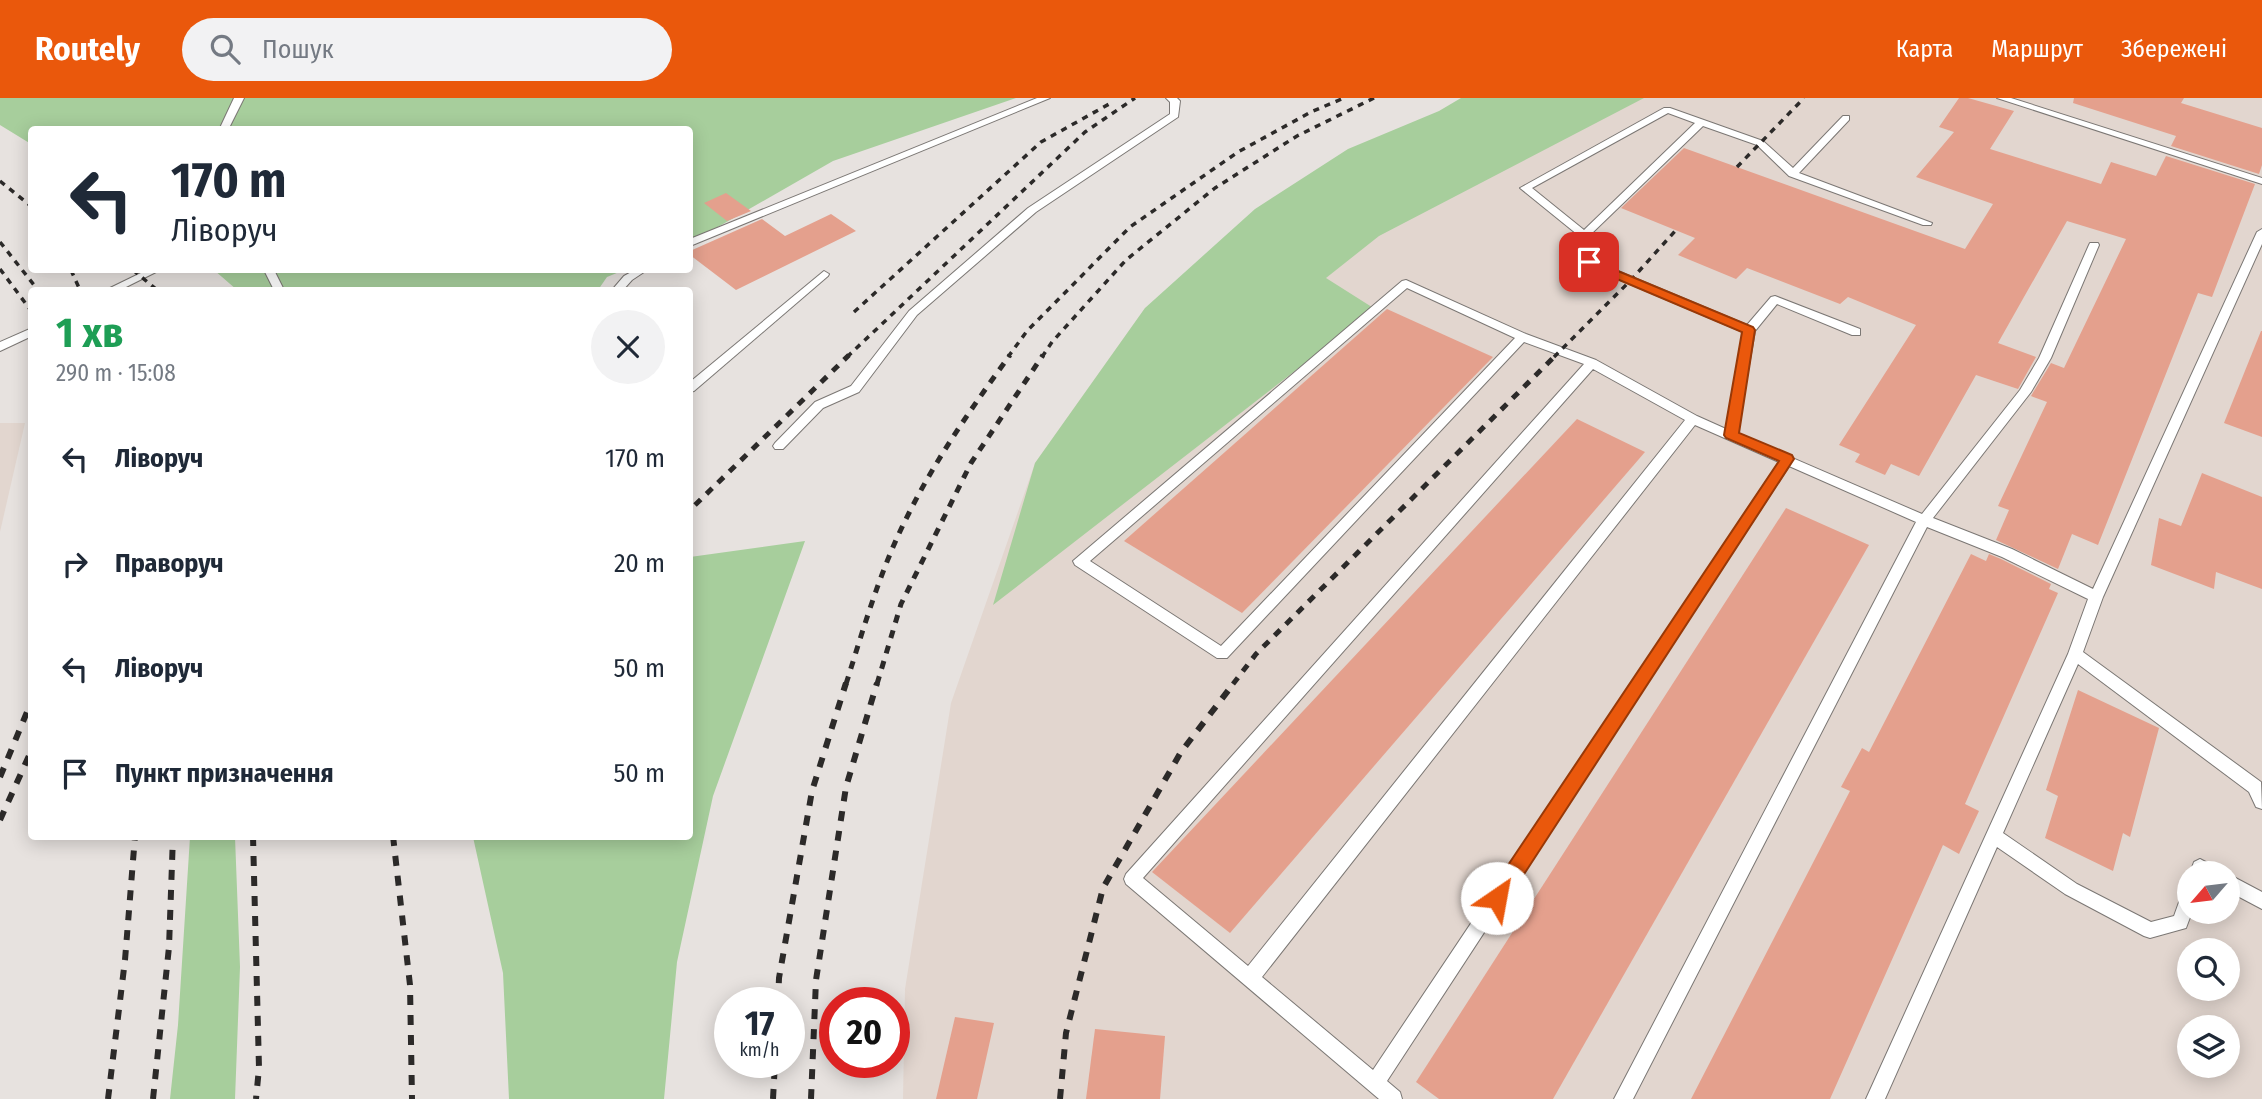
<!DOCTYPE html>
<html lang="uk">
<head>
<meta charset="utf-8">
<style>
	body { margin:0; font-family:"Fira Sans Condensed",sans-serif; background:#f2f2f3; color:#1f2937; height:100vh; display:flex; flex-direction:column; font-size:26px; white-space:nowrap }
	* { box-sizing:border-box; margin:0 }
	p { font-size:23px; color:#747a83 }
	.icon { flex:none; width:38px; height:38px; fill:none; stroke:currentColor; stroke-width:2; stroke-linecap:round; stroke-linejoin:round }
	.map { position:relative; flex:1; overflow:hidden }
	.sheet { position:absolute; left:28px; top:189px; width:665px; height:553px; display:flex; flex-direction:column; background:#fff; border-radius:7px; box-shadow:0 4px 18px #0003 }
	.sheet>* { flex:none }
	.hud { position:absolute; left:28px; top:28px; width:665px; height:147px; border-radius:7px; box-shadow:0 4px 18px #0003; background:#fff; color:#1f2937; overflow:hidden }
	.needle { width:46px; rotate:242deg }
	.fabs { position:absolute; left:2177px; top:763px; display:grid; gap:14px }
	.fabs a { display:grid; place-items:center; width:63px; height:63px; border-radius:50%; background:#fff; box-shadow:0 4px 18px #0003; font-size:35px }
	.speed { position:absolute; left:714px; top:889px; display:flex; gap:14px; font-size:35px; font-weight:700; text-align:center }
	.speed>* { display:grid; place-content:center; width:91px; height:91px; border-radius:50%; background:#fff; box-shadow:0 4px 18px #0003; line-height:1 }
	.speed small { font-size:18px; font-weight:400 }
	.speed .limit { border:10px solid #d22; background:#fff; color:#111 }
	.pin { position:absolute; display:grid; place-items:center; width:60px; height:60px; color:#fff; margin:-30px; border-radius:14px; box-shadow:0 4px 10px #0006 }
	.me { position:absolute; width:77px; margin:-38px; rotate:33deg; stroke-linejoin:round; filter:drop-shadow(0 0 5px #0008) }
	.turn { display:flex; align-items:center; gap:24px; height:147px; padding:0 28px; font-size:32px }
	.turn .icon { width:91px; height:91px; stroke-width:2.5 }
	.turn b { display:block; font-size:49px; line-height:60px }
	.round { display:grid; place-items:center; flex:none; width:74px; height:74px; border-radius:37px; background:#f2f2f3 }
	.head { display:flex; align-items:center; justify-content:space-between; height:119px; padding:0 28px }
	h1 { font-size:42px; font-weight:700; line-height:52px; color:#1e9e55 }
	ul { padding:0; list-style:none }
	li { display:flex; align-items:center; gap:21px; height:105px; padding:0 28px }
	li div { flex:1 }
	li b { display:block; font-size:26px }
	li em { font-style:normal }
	header { display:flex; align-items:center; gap:42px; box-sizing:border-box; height:98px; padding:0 35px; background:#ea580c; color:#fff }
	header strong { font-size:33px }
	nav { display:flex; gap:38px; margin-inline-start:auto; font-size:24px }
	.search { width:490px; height:63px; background:#f2f2f3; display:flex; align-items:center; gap:18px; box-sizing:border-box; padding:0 24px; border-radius:38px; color:#747a83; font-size:26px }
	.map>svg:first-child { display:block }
	.built { fill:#e2d6cf; fill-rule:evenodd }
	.green { fill:#a7ce9c }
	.building { fill:#e4a08d }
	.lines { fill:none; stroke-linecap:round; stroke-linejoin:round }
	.lane-casing { stroke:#7b7774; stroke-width:2 }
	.lane { fill:#fff; fill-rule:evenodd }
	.rail-far2 { stroke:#2c2a29; stroke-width:3.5; stroke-dasharray:6 6; stroke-linecap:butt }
	.rail-far1 { stroke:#2c2a29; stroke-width:5; stroke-dasharray:8 8; stroke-linecap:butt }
	.rail { stroke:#2c2a29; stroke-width:6; stroke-dasharray:10 10; stroke-linecap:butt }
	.route { fill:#ea580c; stroke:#983908; stroke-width:2 }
</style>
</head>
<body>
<header>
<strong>Routely</strong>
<div class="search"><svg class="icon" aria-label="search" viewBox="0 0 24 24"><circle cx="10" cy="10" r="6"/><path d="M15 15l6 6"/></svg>Пошук</div>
<nav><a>Карта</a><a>Маршрут</a><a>Збережені</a></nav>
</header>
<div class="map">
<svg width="2262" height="1001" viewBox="0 0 2262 1001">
	<rect width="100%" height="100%" fill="#e7e2df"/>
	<g class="built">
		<path d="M1543 0H2262V1001H903L905 891 951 605 1035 365 1145 210ZM2189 775H2228V814H2189ZM2189 852H2228V891H2189ZM2189 929H2228V968H2189Z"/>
		<polygon points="0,325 25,325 0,434"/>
	</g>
	<g class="green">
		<polygon points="0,0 1016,0 833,63 690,145 690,32 32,32 31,46 0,27"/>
		<polygon points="1461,0 1644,0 1379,138 1326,180 1375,211 993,507 1035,365 1145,210 1255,111 1348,51 1439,13"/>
		<polygon points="214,172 624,172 607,179 598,192 237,192"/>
		<polygon points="805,443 713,698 677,864 664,1001 509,1001 503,875 473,739 690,738 690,459"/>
		<polygon points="190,739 235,739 240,869 235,1001 170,1001 178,927"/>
	</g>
	<g class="building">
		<polygon points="1959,0 1968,0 2014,13 1990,51 2101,86 2111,64 2156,78 2166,58 2255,86 2212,199 2198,195 2098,447 2072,436 2058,471 1996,442 2009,412 1998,408 2047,304 2031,298 2051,265 2064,270 2126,141 2067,123 1998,245 2036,259 2018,291 1976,277 1919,378 1891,366 1885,377 1855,364 1860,356 1839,347 1916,227 1848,199 1840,206 1747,170 1736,181 1678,157 1695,140 1621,110 1684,50 1965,151 1993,106 1916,79 1954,34 1939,29"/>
		<polygon points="2074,0 2184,0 2181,5 2262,30 2262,67 2259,76 2171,48 2176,38 2073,5"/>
		<polygon points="726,95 751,113 727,123 704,105"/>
		<polygon points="831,116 856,133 736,192 690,157 690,153 762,121 785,138"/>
		<polygon points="1387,211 1493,259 1242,515 1124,443"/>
		<polygon points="2261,233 2262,233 2262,339 2224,325"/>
		<polygon points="1577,321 1645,354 1230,835 1152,774"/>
		<polygon points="2202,375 2262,399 2262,491 2216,474 2214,491 2151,467 2159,420 2181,428"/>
		<polygon points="1786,410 1869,447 1553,1001 1439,1001 1416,984"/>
		<polygon points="1971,456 1986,463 1989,456 2001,461 2051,486 2049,491 2058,495 1965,706 1979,713 1959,756 1943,747 1830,1001 1691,1001 1850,693 1841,689 1862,650 1869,654"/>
		<polygon points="2078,592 2159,630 2130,739 2123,735 2113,773 2045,740 2058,698 2046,692"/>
		<polygon points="955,919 994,925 977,1001 936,1001"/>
		<polygon points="1095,931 1165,938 1160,1001 1086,1001"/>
	</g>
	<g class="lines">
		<g class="lane-casing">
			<g id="lane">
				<polygon points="234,0 244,0 228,32 219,32"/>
				<polygon points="1037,0 1050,0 690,148 690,141"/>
				<polygon points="1166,0 1177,0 1180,3 1178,19 1036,114 917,217 859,294 823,310 783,351 775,351 773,348 775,345 815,304 851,288 909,213 1028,110 1170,16 1170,4"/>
				<polygon points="1997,0 2011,0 2262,80 2262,86"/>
				<path d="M1664 10H1670L1763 43 1793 70 1843 18H1849V22L1799 75 1932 125 1931 127H1923L1789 78 1757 47 1703 28 1588 139 1575 155 1747 227 1771 199 1775 198 1860 231V237H1852L1777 206 1755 233 1737 336 1922 416 2020 292 2039 260 2089 147 2090 145H2098L2099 147 2051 260 2031 294 1933 420 2012 451 2093 491 2257 134 2262 131V146L2103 499 2083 554 2261 684 2262 711 2256 709 2249 694 2078 566 2003 735 2077 786 2151 824 2174 818 2183 793 2189 791V814H2192L2186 830 2150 840 2144 838 2065 796 1997 749 1885 1001H1866L2068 556 2088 501 2002 459 1927 429 1633 1001H1614L1916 424 1789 368 1387 983 1400 994 1402 1001H1379L1126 786 1124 781 1126 776 1584 266 1524 244 1227 560H1217L1075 467 1073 463 1402 183 1406 182 1526 236 1596 262 1697 318 1726 331 1743 234 1564 158 1563 156 1578 137 1520 90ZM1668 15 1695 25 1584 132 1532 90ZM1407 190 1515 240 1221 548 1090 463ZM1593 271 1685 322 1248 868 1143 780ZM1695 327 1779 364 1373 972 1262 879Z"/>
				<polygon points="147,172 160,172 120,192 106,192"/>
				<polygon points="264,172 274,172 284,192 274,192"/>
				<polygon points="635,172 647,172 632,182 623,192 612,192 624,178"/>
				<polygon points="824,173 829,176 828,178 694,293 690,294 690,284"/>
				<polygon points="32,230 32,238 0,253 0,244"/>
				<polygon points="2200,761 2217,770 2219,775 2190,775 2194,764"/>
				<polygon points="2228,776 2262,794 2262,811 2228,793"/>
			</g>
		</g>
		<use href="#lane" class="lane"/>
		<g class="rail-far2">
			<polyline points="1737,69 1804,0"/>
			<polyline points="0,83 32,109"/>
			<polyline points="0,144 38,192"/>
			<polyline points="0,171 32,214"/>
			<polyline points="71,172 80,192"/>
			<polyline points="133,172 157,192"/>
			<polyline points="854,214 1041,44 1111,5"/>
			<polyline points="847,259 1085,34 1135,0"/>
			<polyline points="1008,259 1027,233 1130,129 1238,54 1311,14 1344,0"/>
			<polyline points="1042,259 1052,244 1126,162 1215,90 1297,38 1374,0"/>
			<polyline points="1554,259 1631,182 1676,132"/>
		</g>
		<g class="rail-far1">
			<polyline points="695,407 849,257"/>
			<path d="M846 586C864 529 881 469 909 415 937 359 973 308 1010 257"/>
			<polyline points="877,586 901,506 971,365 1043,257"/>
			<polyline points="1233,586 1256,556 1556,257"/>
		</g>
		<g class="rail">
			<polyline points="0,679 32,602"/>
			<polyline points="0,722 32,651"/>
			<polyline points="253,738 259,970 256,1001"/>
			<polyline points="393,738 410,887 412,1001"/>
			<polyline points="778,905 779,880 812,693 846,585"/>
			<polyline points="108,1001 125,862 135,738"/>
			<polyline points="153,1001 169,849 173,738"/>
			<polyline points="773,1001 775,964"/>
			<polyline points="811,1001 816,882 846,689 877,585"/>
			<polyline points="1060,1001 1066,935 1103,790 1181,654 1234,585"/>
		</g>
	</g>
	<polygon class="route" points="1589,161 1753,229 1755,232 1739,335 1792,357 1794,361 1504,807 1497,809 1490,807 1487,800 1490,794 1779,363 1726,340 1724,337 1742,234 1584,167 1584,162"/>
</svg>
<div class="fabs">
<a><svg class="needle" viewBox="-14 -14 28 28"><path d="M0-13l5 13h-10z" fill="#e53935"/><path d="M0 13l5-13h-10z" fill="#747a83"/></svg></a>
<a><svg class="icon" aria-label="search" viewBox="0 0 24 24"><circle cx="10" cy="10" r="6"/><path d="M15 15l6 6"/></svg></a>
<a><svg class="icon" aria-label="layers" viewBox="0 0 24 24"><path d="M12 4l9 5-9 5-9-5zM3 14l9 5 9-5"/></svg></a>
</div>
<div class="speed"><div>17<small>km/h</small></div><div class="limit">20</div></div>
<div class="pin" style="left:1589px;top:164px;background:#d93025"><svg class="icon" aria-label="arrive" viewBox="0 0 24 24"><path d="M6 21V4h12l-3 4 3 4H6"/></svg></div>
<svg class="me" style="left:1497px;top:800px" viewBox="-20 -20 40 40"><circle r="19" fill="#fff"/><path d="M0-13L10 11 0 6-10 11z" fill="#ea580c"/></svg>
<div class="hud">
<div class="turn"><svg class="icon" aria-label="left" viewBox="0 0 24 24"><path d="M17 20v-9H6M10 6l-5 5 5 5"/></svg><div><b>170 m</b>Ліворуч</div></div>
</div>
<section class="sheet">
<div class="head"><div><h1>1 хв</h1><p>290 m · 15:08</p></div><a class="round"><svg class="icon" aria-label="close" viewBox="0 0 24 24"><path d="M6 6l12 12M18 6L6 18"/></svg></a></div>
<ul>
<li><svg class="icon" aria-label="left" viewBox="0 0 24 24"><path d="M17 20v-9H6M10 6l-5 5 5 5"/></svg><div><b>Ліворуч</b></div><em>170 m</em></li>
<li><svg class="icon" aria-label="right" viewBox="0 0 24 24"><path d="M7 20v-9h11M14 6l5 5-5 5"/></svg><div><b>Праворуч</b></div><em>20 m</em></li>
<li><svg class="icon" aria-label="left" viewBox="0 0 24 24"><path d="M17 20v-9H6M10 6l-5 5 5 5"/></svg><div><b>Ліворуч</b></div><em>50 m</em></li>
<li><svg class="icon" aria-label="arrive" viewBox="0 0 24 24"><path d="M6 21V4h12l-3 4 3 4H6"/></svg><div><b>Пункт призначення</b></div><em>50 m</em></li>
</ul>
</section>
</div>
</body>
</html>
